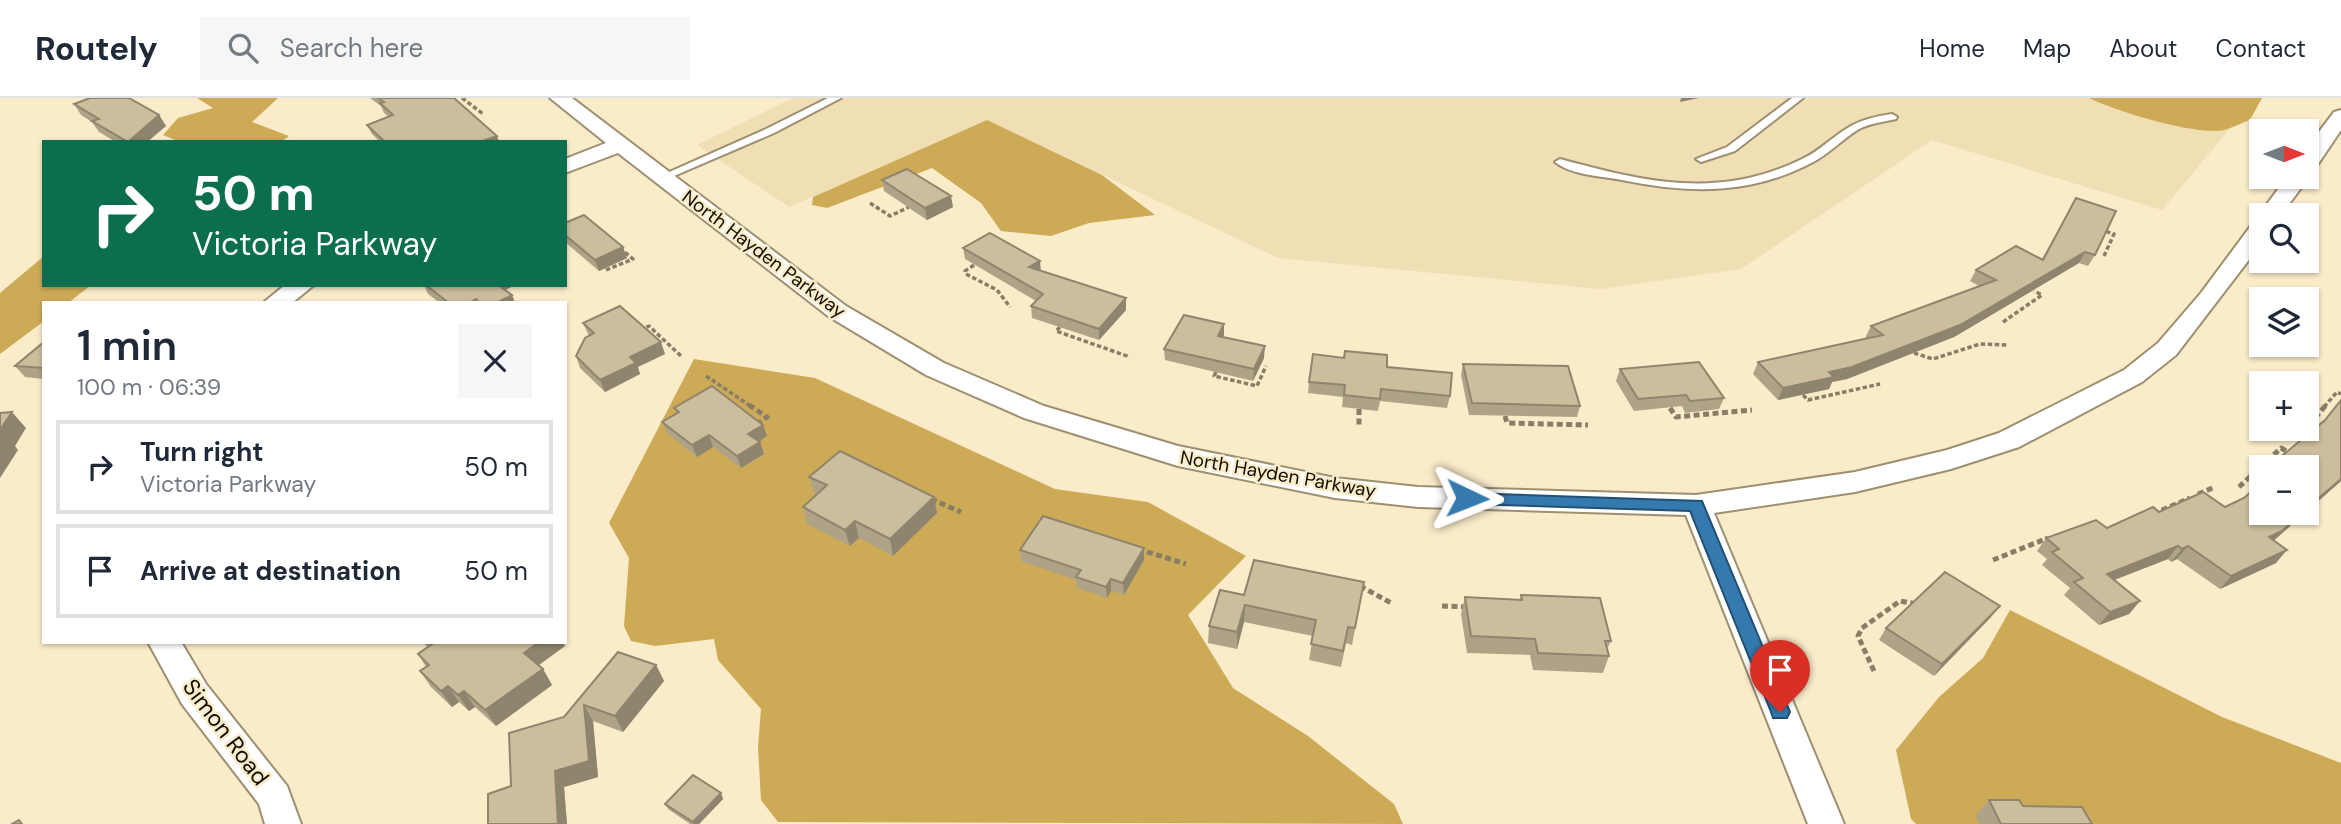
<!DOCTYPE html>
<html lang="en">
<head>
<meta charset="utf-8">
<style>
	body { margin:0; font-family:"DM Sans",sans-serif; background:#f6f6f7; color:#1f2937; height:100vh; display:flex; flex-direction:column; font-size:26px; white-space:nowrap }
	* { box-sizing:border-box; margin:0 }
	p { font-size:23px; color:#747a83 }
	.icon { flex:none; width:38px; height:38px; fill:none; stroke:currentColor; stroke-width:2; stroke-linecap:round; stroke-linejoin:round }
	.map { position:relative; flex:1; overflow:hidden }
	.side { position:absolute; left:42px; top:203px; width:525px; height:343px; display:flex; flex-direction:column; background:#fff; border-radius:0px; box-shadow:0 2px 5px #0004 }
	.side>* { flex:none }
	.banner { position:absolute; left:42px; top:42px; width:525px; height:147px; border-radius:0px; box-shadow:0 2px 5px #0004; background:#0b6e4f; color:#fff; overflow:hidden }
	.needle { width:46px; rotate:90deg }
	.fabs { position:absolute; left:2249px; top:21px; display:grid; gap:14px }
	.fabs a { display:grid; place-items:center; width:70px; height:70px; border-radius:0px; background:#fff; box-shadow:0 2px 5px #0004; font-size:35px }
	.pin { position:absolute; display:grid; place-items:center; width:60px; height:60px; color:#fff; margin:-72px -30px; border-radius:50% 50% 50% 0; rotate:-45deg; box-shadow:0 0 7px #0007 }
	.pin .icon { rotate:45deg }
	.me { position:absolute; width:77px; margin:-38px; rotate:92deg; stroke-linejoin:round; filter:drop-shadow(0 0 5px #0008) }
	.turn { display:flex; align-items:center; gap:24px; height:147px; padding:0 35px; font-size:32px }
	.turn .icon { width:91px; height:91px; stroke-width:2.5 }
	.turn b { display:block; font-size:49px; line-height:60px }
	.round { display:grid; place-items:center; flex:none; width:74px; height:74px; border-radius:0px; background:#f6f6f7 }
	.overview { display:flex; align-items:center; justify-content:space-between; height:119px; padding:0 35px }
	h1 { font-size:42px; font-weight:600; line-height:52px }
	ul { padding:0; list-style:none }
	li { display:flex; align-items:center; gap:21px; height:94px; margin:0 14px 10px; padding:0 21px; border:4px solid #e0e1e3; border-radius:0px }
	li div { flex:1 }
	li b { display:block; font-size:26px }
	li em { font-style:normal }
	header { display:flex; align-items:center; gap:42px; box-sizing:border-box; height:98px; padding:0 35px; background:#fff; border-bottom:2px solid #e0e1e3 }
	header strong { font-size:33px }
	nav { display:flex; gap:38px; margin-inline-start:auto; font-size:24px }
	.search { width:490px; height:63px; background:#f6f6f7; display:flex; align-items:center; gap:18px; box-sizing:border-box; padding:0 24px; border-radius:0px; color:#747a83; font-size:26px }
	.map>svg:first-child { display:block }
	.built { fill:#f0deb5 }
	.forest { fill:#cdaa56 }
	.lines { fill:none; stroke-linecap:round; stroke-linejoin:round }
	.service-casing { stroke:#9d8f70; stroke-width:4 }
	.minor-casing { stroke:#9d8f70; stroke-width:4 }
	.path-far1 { stroke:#887e68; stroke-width:3.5; stroke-dasharray:4.5 2.5; stroke-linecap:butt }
	.path { stroke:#887e68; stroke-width:5; stroke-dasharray:6 3.5; stroke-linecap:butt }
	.service { fill:#fff; fill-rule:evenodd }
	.minor { fill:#fff; fill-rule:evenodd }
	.wall { fill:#afa387 }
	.shaded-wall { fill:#8f846e }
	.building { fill:#ccbd9d; stroke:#8f846e; stroke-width:2 }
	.route { fill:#347aaf; stroke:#224f72; stroke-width:2 }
	.labels { text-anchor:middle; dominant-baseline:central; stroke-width:5; stroke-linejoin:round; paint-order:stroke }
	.street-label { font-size:19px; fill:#130e04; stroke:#faebc9 }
	.near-street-label { font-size:23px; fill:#130e04; stroke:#faebc9 }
</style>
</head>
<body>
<header>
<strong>Routely</strong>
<div class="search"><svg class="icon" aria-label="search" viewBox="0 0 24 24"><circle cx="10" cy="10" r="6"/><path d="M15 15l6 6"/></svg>Search here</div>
<nav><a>Home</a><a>Map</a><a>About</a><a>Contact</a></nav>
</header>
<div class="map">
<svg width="2341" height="726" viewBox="0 0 2341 726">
	<rect width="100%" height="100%" fill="#faebc9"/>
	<polygon class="built" points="793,0 2170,0 2237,22 2162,112 1932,42 1741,171 1601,191 1278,160 987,22 789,109 697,47"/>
	<g class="forest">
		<polygon points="197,0 278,0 252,24 289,38 281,44 180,44 163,37 178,20 213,10"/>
		<path d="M2089 0H2262L2250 22C2241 25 2232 30 2224 32 2196 38 2115 13 2089 0Z"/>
		<polygon points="987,22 1102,77 1155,117 1089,125 1051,138 1001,133 981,105 932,70 827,110 812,107 813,99"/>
		<polygon points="44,158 44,187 91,187 68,205 44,205 44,223 0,256 0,195"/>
		<polygon points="694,261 815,280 1055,391 1148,404 1246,458 1188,517 1233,590 1308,638 1394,706 1403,726 778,724 761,702 758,649 761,611 718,562 714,541 655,548 631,543 624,528 629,460 609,425"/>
		<polygon points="2010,512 2222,619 2341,665 2341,726 1916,726 1911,721 1896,652 1939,599 1983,560"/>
	</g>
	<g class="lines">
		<g class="service-casing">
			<g id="service">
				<polygon points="828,0 841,0 774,35 667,81 663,82 658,79 766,31"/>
				<polygon points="1792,0 1803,0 1735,53 1701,64 1696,61 1727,49"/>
				<path d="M1892 16 1897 19 1896 21C1883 24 1871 25 1859 31 1844 40 1831 54 1815 63 1753 97 1689 96 1622 82 1601 78 1571 77 1555 64L1560 61C1645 84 1719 102 1802 61 1820 53 1833 38 1851 28 1863 21 1878 18 1892 16Z"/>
			</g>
		</g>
		<g class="minor-casing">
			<g id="minor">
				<polygon points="550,0 572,0 846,208 944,265 1044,308 1178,348 1335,380 1418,389 1696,397 1855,374 1947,352 1999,335 2124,272 2158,245 2201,195 2253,125 2261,123 2261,146 2176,257 2142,284 2019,349 1951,371 1855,394 1714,415 1844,726 1808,726 1686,417 1418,409 1335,400 1178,368 1024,320 926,277 828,218 618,55 565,75 565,61 606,45"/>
				<polygon points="2341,12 2341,32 2314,72 2306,73 2306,51 2334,14"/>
				<polygon points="2306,76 2309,79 2281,117 2261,117 2261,120 2259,117 2287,79 2306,79"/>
				<polygon points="285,187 314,187 292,205 263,205"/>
				<polygon points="148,544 181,544 206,586 287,688 301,726 265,726 259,706 182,606"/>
			</g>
		</g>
		<g class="path-far1">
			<polyline points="462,0 483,16"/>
			<polyline points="870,105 890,118 909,109"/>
			<polyline points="2104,158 2114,136 2105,133"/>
			<polyline points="974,167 965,173 966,176 997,192 1010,209"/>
			<polyline points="606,172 633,161 621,151"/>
			<polyline points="2003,224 2042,197 2034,193"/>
			<polyline points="1060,229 1056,233 1130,259"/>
			<polyline points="640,232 649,228 681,258"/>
			<polyline points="1914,255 1933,261 1980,246 2007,247"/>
			<polyline points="1216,274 1214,278 1257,288 1266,268"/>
			<polyline points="706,278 752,309"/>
			<polyline points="1803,297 1808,302 1880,286"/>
			<polyline points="2324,309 2337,294 2341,296"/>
		</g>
		<g class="path">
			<polyline points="749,307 767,319 757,326"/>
			<polyline points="1670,310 1676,319 1752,312"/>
			<polyline points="1359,311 1359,330"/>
			<polyline points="1505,318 1507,325 1588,327"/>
			<polyline points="2309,327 2326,307"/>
			<polyline points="2239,389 2281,350 2290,355"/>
			<polyline points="2198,396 2215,389"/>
			<polyline points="931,401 961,414"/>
			<polyline points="2153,416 2190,400"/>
			<polyline points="1138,451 1186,466"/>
			<polyline points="1993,462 2048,440"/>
			<polyline points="1360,488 1393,506"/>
			<polyline points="1442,508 1468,509"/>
			<polyline points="1874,573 1858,538 1862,530 1900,503 1917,506"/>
		</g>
		<use href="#service" class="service"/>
		<use href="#minor" class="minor"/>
	</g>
	<g class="wall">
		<polygon points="370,0 454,0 499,44 380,44 372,36 367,27 389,19 384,15 381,8"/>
		<polygon points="74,6 159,17 166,28 147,44 116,44 99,34 92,24 81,17"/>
		<polygon points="882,82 953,109 927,122 884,93"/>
		<polygon points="2076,100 2095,157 2088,168 2079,165 1954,239 1847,281 1832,284 1829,291 1778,302 1753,276 1758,264 1865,240 1871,228 1979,188 1970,183 1976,172 2042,161"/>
		<polygon points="565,125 623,149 627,160 599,173 565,144"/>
		<polygon points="963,150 1040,163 1040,173 1126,212 1099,242 1032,220 1031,208 1036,203 965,161"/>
		<polygon points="424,187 515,187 505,192 512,197 515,205 440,205 428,196"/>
		<polygon points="583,225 665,256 637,269 640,276 605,294 580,270 576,258 589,238"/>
		<polygon points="1224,237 1223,239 1264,260 1253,283 1165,262 1164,251"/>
		<polygon points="44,244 44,281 25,279 15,268"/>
		<polygon points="1463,266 1580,308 1577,319 1469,317 1461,277"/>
		<polygon points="1387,269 1450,298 1447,310 1380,303 1378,313 1342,309 1343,299 1308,295 1309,284"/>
		<polygon points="1620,271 1724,300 1719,311 1685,315 1682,308 1634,313 1616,283"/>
		<polygon points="674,310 763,327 767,338 759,343 760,344 764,356 741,370 713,349 697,359 667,335 662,324 676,315"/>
		<polygon points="2324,323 2341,383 2306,414 2306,369 2272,369 2283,357"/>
		<polygon points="809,379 934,399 937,415 893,458 859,440 850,448 807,426 803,409 817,397 814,395"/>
		<polygon points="2244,400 2261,415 2305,415 2274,442 2276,465 2220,491 2177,461 2171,464 2168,461 2114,482 2140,503 2129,516 2099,527 2064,497 2070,490 2042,467 2047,461 2037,453 2046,440 2107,430 2159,414 2225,409"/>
		<polygon points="1144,450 1144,462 1124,497 1111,493 1107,500 1077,490 1076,482 1021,463 1020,452"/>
		<polygon points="1364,484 1352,547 1346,545 1341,569 1309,562 1313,538 1244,524 1237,551 1208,545 1209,528 1244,497"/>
		<polygon points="1521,497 1611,543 1607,551 1609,558 1603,575 1533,572 1530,557 1467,555 1461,516 1465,499 1520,502"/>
		<polygon points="1991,519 1934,578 1879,542 1886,530"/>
		<polygon points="422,544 563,544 565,548 539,567 543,571 552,587 496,628 475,609 469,613 459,604 452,609 431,589 420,573 426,569 418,556 428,549"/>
		<polygon points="656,567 664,583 623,634 593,623 598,679 564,689 567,726 488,726 511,688 564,619"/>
		<polygon points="721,695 723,701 699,726 690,726 668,711 665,706"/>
		<polygon points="1989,702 2023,708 2092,726 1980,726 1975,718"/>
	</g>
	<g class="shaded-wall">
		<polygon points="1681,0 1699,0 1680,4"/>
		<polygon points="159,17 166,28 147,44 128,44"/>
		<polygon points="497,38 499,44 480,44"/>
		<polygon points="951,98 953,109 927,122 925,110"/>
		<polygon points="623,149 627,160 599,173 595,162"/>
		<polygon points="2085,154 2079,165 1954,239 1847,281 1832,284 1829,291 1778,302 1783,290 1829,274"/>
		<polygon points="1040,163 1041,174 1029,169"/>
		<polygon points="495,187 515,187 499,195"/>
		<polygon points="512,197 515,205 496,205"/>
		<polygon points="1126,200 1126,212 1099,242 1099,231"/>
		<polygon points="1224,226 1224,237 1217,249 1218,238"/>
		<polygon points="661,244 665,256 638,269 640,276 605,294 600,282 630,259"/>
		<polygon points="1265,248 1264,260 1253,283 1254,271"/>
		<polygon points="12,314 26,330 15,348 18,352 0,380 0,332"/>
		<polygon points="763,327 767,338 752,348 748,336"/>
		<polygon points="709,337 713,349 697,359 692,347"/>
		<polygon points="760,344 764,356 741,370 737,358"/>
		<polygon points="2341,381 2341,383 2306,414 2306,411"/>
		<polygon points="934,399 937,415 893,458 890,441"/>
		<polygon points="2302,415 2305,415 2270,446 2269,439"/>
		<polygon points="855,423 859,440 850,448 845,432"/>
		<polygon points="2178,448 2168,461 2096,489 2107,476"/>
		<polygon points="2188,448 2177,461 2171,464 2182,451"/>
		<polygon points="1144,450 1144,462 1124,497 1123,485"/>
		<polygon points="2287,452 2276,465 2220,491 2231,478"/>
		<polygon points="1111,481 1111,493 1107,500 1106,489"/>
		<polygon points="2140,503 2129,516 2099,527 2110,514"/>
		<polygon points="1245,507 1244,524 1237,551 1237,534"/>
		<polygon points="2000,508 1991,519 1934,578 1942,566"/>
		<polygon points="539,544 563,544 565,548 533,571 524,555"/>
		<polygon points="656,567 664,583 623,634 615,618"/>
		<polygon points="543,571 552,587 496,628 485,612"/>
		<polygon points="448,588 459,604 452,609 441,593"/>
		<polygon points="464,593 475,609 469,613 458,597"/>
		<polygon points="584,607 593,623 598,679 564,689 567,726 558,726 555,673"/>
		<polygon points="721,695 723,701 699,726 694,726 693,724"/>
	</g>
	<g class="building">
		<polygon points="90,0 129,0 159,17 128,44 92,23 99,21 74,6"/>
		<polygon points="378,0 454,0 497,38 480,44 385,44 367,27 393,17 380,5 384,4"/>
		<polygon points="907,71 951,98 925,110 882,82"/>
		<polygon points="2076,100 2116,113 2095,157 2085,154 1960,227 1852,269 1829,274 1834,279 1783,290 1758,264 1883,237 1871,228 1996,182 1976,172 2016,148 2043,162"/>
		<polygon points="584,117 623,149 595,162 565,137 565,125"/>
		<polygon points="990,135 1040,163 1029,169 1126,200 1099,231 1031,208 1043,196 963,150"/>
		<polygon points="426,187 498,187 512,197 496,205 480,205 476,201 469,205 449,205"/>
		<polygon points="620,208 661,244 630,259 636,265 600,282 576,258 585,240 594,235 583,225"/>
		<polygon points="1184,217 1224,226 1218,238 1265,248 1254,271 1164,251"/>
		<polygon points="44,244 44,270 15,268"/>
		<polygon points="1345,253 1387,257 1387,269 1452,275 1450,298 1381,291 1380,301 1344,297 1345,287 1309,284 1313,256 1344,260"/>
		<polygon points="1699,264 1724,300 1690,303 1686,297 1638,301 1620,271"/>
		<polygon points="1463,266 1568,268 1580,308 1472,305"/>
		<polygon points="712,288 763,327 748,336 760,344 737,358 709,337 692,347 662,324 679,314 674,310"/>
		<polygon points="2341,302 2341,381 2306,411 2306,369 2280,369 2290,360 2283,357 2325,322"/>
		<polygon points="12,314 0,332 0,315"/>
		<polygon points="840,353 934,399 890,441 855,423 845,432 803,409 827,387 809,379"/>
		<polygon points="2261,385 2261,415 2302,415 2282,433 2269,439 2287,452 2231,478 2188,448 2182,451 2178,448 2107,476 2140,503 2110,514 2074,484 2083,480 2052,454 2059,451 2046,440 2096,422 2107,430 2153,409 2159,414 2203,394 2225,409 2244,400"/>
		<polygon points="1043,418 1144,450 1123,485 1111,481 1106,489 1076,479 1081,472 1020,452"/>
		<polygon points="1254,462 1364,484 1355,530 1348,529 1343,553 1311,546 1316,522 1245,507 1237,534 1209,528 1220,492 1244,497"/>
		<polygon points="1945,474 2000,508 1942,566 1886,530"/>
		<polygon points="1521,497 1600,500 1611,543 1605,543 1609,558 1538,555 1535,541 1471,538 1465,499 1522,502"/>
		<polygon points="430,544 539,544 524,555 543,571 485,612 464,593 458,597 448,588 441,593 420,573 429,567 418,556 432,546"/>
		<polygon points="618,554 656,567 615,618 584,607 589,663 555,673 558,726 488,726 488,696 511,688 509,635 564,619"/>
		<polygon points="693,677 721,695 693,724 665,706"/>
		<polygon points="1989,702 2019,702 2023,708 2082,709 2092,726 2001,726"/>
		<polygon points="19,722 22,726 12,726"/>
	</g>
	<polygon class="route" points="1467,395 1702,403 1790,614 1787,620 1773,620 1771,614 1690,413 1467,406 1459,400"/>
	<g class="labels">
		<g class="street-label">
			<text transform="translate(764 156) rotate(37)">North Hayden Parkway</text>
			<text transform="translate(1278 376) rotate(10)">North Hayden Parkway</text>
		</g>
		<g class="near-street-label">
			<text transform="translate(226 634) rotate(53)">Simon Road</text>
		</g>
	</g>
</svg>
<div class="fabs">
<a><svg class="needle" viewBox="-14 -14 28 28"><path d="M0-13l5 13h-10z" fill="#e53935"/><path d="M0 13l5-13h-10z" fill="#747a83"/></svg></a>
<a><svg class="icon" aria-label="search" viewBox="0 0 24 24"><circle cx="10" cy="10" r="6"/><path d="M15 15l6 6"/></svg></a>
<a><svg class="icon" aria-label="layers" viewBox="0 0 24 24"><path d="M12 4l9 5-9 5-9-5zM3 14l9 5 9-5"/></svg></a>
<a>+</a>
<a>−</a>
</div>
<div class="pin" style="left:1780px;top:614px;background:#d93025"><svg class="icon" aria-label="arrive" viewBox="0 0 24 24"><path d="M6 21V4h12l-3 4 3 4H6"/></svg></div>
<svg class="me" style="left:1467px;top:400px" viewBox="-20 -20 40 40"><path d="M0-17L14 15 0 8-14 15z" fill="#347aaf" stroke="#fff" stroke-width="4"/></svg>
<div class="banner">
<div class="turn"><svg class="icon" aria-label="right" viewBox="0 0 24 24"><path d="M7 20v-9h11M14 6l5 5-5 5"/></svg><div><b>50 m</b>Victoria Parkway</div></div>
</div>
<section class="side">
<div class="overview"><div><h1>1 min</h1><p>100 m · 06:39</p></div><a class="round"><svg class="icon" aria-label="close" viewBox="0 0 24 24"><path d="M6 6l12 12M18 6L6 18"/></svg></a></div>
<ul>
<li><svg class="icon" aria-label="right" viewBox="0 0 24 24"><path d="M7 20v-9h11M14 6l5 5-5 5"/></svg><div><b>Turn right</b><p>Victoria Parkway</p></div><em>50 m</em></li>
<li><svg class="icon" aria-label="arrive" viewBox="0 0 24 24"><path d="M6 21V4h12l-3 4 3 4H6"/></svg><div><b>Arrive at destination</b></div><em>50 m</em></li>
</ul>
</section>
</div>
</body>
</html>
